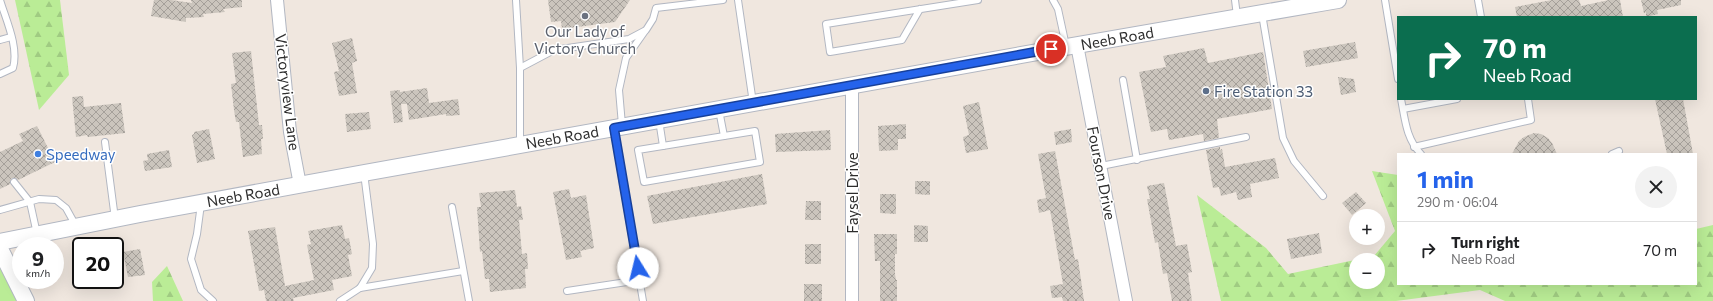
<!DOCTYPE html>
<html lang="en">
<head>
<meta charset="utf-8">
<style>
	body { margin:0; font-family:Commissioner,sans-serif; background:#f2f2f2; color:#202124; height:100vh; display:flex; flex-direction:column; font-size:15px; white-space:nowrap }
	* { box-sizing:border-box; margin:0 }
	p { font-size:13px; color:#757577 }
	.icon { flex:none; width:22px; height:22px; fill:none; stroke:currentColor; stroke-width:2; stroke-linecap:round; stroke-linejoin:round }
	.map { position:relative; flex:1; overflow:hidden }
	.side { position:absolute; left:1397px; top:153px; width:300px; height:132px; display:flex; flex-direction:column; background:#fff; border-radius:0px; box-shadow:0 4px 16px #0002 }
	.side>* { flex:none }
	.guide { position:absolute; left:1397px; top:16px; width:300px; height:84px; border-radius:0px; box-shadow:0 4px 16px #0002; background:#0b6e4f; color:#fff; overflow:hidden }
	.controls { position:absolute; left:1349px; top:209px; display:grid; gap:8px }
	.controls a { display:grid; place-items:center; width:36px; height:36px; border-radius:50%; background:#fff; box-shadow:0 4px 16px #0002; font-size:20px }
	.speed { position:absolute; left:12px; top:237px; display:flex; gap:8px; font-size:20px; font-weight:700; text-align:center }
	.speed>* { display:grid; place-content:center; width:52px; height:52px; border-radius:50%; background:#fff; box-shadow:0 4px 16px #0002; line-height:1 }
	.speed small { font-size:10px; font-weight:400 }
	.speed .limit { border:2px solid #111; border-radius:6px; background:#fff; color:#111 }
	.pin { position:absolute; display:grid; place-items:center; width:34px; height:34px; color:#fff; margin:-17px; border:2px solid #fff; border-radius:50%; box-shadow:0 1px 4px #0007 }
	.me { position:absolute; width:44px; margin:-22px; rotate:351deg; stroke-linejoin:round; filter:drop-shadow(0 0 3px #0008) }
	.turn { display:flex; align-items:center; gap:14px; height:84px; padding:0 20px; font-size:18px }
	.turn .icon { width:52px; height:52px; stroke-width:2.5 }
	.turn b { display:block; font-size:28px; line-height:34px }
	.round { display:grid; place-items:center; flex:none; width:42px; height:42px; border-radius:21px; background:#f2f2f2 }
	.head { display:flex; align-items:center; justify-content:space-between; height:68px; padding:0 20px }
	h1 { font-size:24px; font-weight:700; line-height:30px; color:#2563eb }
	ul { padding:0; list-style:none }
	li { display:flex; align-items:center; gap:12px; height:56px; padding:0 20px; border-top:1px solid #e0e0e0 }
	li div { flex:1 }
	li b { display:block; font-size:15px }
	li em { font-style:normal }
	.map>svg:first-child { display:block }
	.forest { fill:url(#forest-firs); fill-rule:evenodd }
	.park { fill:#baec96 }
	.building { fill:url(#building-cross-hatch) }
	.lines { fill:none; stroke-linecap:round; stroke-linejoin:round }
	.lane-casing { stroke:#b2b7c2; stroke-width:8 }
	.street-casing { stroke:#b2b7c2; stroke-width:14 }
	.secondary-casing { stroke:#b2b7c2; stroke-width:18 }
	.lane { stroke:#fff; stroke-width:6 }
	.street { stroke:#fff; stroke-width:12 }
	.secondary { stroke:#fff; stroke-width:16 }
	.route-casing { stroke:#184099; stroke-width:10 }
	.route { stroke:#2563eb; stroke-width:7 }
	.worship-dot { fill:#6b7280; stroke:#fff; stroke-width:1.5 }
	.service-dot { fill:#5c6f8a; stroke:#fff; stroke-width:1.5 }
	.shop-dot { fill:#3f7fe0; stroke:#fff; stroke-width:1.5 }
	.labels { text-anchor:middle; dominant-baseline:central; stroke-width:3; stroke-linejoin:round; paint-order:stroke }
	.worship-label { font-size:15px; fill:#5b616d; stroke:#fff }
	.street-label { font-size:15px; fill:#2d2d2d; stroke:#fff }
	.service-label { font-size:15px; fill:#4e5e75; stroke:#fff; text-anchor:start }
	.shop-label { font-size:15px; fill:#366cbe; stroke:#fff; text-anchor:start }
</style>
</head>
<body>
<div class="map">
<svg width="1713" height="301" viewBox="0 0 1713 301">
	<defs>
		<pattern id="forest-firs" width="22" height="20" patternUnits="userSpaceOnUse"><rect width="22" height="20" fill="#baec96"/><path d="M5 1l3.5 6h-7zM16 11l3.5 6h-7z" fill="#a0cb82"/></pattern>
		<pattern id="building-cross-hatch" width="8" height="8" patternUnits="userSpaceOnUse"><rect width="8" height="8" fill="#cbc5bd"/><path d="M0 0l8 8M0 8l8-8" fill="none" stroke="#a5a09a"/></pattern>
	</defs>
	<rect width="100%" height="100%" fill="#f0e7df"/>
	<g class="forest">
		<polygon points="15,0 60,0 69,75 39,110"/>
		<path d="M1372 171 1398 175V284H1696V229L1713 225V301H1505L1480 290 1396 301H1221L1197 195 1266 248 1288 274 1374 256 1395 231ZM1356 260H1378V282H1356Z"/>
		<polygon points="167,266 183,301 153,301 152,282"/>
	</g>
	<polygon class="park" points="0,249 26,301 0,301"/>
	<g class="building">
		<polygon points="154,0 171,0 192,3 191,0 242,0 242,7 223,9 225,12 203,14 204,17 186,18 186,22 151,16"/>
		<polygon points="548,0 630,0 615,22 562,29 561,21 551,22"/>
		<polygon points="1552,0 1579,0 1581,6 1609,0 1620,0 1623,17 1517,17 1515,7"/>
		<polygon points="1641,0 1681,0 1681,5 1657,10 1658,14 1646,17 1646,12 1644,13"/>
		<polygon points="352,38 357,61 352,63 357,93 339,96 334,72 339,71 332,43"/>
		<polygon points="1355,42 1358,58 1306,67 1303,51"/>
		<polygon points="1204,48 1208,63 1263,52 1272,109 1217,119 1219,138 1204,141 1203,134 1169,140 1167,129 1151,132 1139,72 1166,67 1163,56"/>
		<polygon points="251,51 259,125 262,125 263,139 261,139 262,154 243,157 239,122 236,122 234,110 231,84 236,83 232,53"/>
		<polygon points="1338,77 1354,79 1356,92 1341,95"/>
		<polygon points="427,88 429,103 458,99 460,115 446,116 446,114 409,120 407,104 401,104 403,122 394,123 390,91 400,90 400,92"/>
		<polygon points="83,96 84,107 121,103 125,133 88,137 87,135 76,137 72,97"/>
		<polygon points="1655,99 1683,99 1693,154 1667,154"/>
		<polygon points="979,102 988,149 966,153 963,137 969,135 963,106"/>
		<polygon points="369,112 371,129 347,132 345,114"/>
		<polygon points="906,124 906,139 898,139 898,150 879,151 878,126"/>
		<polygon points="37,126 55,162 18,180 15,178 12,178 10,181 10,184 0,189 0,152 23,141 19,134"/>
		<polygon points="209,129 215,159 197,163 192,135 194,134 194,132"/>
		<polygon points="1071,129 1072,142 1056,145 1054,132"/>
		<polygon points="830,130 831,150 776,152 775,134"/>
		<polygon points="1534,133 1541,134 1548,138 1552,143 1557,154 1512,154 1519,141 1524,137"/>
		<polygon points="1220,147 1220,150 1222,149 1225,167 1275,158 1279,178 1250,184 1252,197 1238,200 1236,192 1221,196 1219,187 1213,188 1206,150"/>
		<polygon points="169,150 172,167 145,171 143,161 148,160 147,154"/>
		<polygon points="1055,151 1075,260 1078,259 1084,301 1063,301 1062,297 1052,298 1050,286 1063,284 1050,210 1039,213 1037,200 1046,198 1038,154"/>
		<polygon points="762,174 767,204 653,224 647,196"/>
		<polygon points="915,181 930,181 930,195 915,194"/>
		<polygon points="1164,183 1176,246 1187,244 1192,272 1188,273 1192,301 1172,301 1167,273 1163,274 1158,242 1155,243 1147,199 1150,199 1147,186"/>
		<polygon points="569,189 571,198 586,195 594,248 580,251 582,257 566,260 553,192"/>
		<polygon points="515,190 517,207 521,206 523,220 519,220 522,254 527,253 528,269 525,269 526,288 490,292 489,279 485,279 482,251 480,252 477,207 481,207 479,193"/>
		<polygon points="1356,192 1366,203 1352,215 1342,203"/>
		<polygon points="880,194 896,194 896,214 880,213"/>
		<polygon points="806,201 821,201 821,220 805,220"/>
		<polygon points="342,225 345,239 349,238 352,254 348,255 352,276 332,280 334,290 293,298 294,301 266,301 264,290 259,291 248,231 275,227 285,286 314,280 307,245 311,244 308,231"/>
		<polygon points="914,225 928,226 928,242 914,242"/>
		<polygon points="1319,233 1322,253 1291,259 1287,239"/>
		<polygon points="874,234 897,234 897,254 895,254 895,274 896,280 897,280 897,301 880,301 880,261 875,261"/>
		<rect x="805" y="244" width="16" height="20"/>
		<polygon points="140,249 145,275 128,277 123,252"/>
		<rect x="804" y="284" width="18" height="17"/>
	</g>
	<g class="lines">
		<g class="lane-casing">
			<g id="lane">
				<polyline points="516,0 520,68"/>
				<polyline points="738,0 753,103"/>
				<polyline points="1053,0 1058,9 1066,46"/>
				<polyline points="1235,0 1237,16"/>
				<polyline points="1385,0 1398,79"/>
				<polyline points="1478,0 1481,17"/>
				<polyline points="920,9 902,40 830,52 826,24 978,0"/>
				<polyline points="1262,14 1283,138 1294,161 1323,196"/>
				<polyline points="0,40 11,37"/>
				<path d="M0 74 13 68C19 47 6 20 0 0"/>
				<polyline points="1123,80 1137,160"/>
				<path d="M1401 99C1405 119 1406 139 1421 154"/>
				<polyline points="1403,109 1457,99"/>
				<polyline points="719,110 724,136"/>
				<polyline points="659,120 663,146"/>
				<polyline points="622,125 619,90 626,58 645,31"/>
				<polyline points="614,130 643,301"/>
				<polygon points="755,131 760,162 644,182 638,150"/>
				<polyline points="105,142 115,219"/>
				<polyline points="520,143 520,68 554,50 629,39 646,30 653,19 656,8 723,0"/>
				<polyline points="1414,147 1531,120 1528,99"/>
				<polyline points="1612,154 1619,151"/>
				<polyline points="1101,166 1246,137"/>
				<polyline points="14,182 30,202 37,234"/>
				<polyline points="201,204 197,234 191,259 201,290 213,301"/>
				<polyline points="452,207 469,301"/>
				<polyline points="0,210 39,199 56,200 66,208 76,226"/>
				<polyline points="360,288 463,271"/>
				<polyline points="567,291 640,280"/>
				<polyline points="340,301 360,288 372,268 373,244 364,173"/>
			</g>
		</g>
		<g class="street-casing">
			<g id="street">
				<polyline points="277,0 290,132 300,185"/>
				<polyline points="1077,45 1126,301"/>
				<polyline points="852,86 852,301"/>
			</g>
		</g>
		<g class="secondary-casing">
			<g id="secondary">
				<polyline points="0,242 140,214 364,173 1066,47 1338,0"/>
				<polyline points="0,249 26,301"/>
			</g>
		</g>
		<use href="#lane" class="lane"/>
		<use href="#street" class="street"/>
		<use href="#secondary" class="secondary"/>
	</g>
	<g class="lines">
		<g class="route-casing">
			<polyline id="route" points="638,268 614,128 1051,49"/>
		</g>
		<use href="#route" class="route"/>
	</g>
	<circle class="worship-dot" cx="585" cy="16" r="4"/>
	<circle class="service-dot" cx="1206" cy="91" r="4"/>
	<circle class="shop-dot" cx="38" cy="154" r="4"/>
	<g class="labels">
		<g class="worship-label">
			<text x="585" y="31">Our Lady of<tspan x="585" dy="17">Victory Church</tspan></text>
		</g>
		<g class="street-label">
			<text transform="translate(1117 38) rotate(-10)">Neeb Road</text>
			<text transform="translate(288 92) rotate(83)">Victoryview Lane</text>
			<text transform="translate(562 137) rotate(-10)">Neeb Road</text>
			<text transform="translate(1102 173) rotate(79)">Fourson Drive</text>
			<text transform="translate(852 193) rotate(-90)">Faysel Drive</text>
			<text transform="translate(243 195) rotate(-10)">Neeb Road</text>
		</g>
		<g class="service-label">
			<text x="1214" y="91">Fire Station 33</text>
		</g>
		<g class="shop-label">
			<text x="46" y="154">Speedway</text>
		</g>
	</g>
</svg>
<div class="controls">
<a>+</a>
<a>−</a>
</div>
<div class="speed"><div>9<small>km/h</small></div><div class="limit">20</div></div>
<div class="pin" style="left:1051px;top:49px;background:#d93025"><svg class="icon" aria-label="arrive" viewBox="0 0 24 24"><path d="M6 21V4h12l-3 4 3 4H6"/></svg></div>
<svg class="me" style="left:638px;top:268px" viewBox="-20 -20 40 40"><circle r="19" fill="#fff"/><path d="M0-13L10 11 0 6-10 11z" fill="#2563eb"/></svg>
<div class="guide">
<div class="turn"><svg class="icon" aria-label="right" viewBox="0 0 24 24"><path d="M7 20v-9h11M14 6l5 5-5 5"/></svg><div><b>70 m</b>Neeb Road</div></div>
</div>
<section class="side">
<div class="head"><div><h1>1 min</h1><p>290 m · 06:04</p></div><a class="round"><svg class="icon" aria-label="close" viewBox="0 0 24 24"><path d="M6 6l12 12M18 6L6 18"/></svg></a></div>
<ul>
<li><svg class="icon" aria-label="right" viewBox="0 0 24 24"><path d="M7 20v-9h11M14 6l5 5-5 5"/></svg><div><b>Turn right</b><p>Neeb Road</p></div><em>70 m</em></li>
</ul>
</section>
</div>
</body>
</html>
